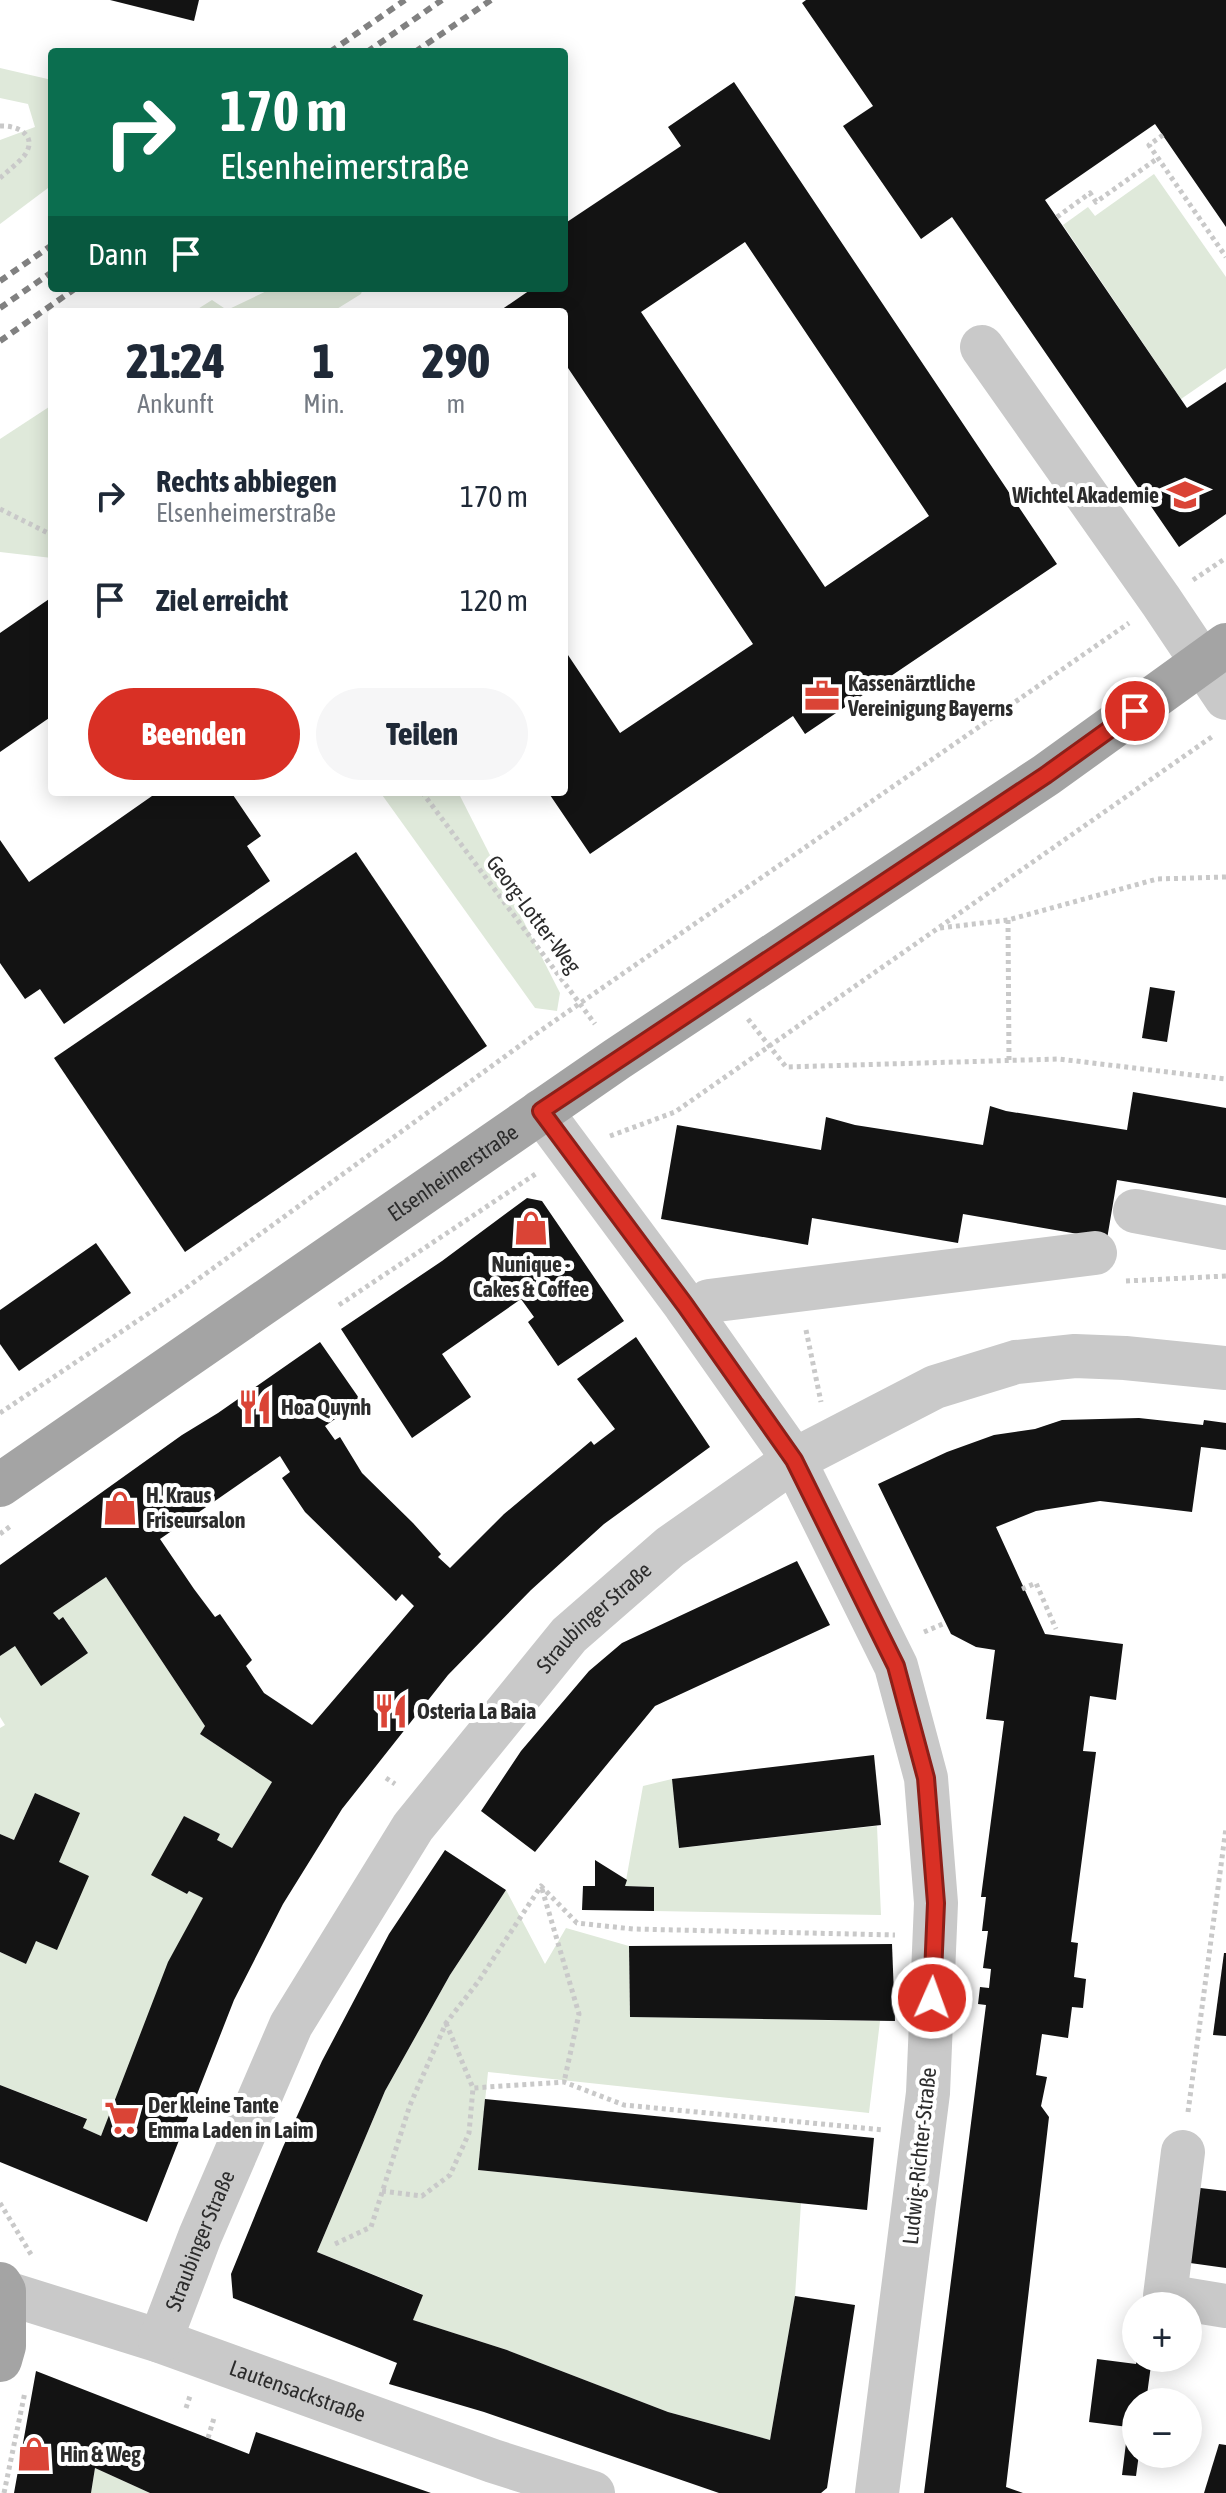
<!DOCTYPE html>
<html lang="de">
<head>
<meta charset="utf-8">
<style>
	body { margin:0; font-family:"Asap Condensed",sans-serif; background:#f6f6f7; color:#1f2937; height:100vh; display:flex; flex-direction:column; font-size:30px; white-space:nowrap }
	* { box-sizing:border-box; margin:0 }
	p { font-size:26px; color:#747a83 }
	.icon { flex:none; width:44px; height:44px; fill:none; stroke:currentColor; stroke-width:2; stroke-linecap:round; stroke-linejoin:round }
	.map { position:relative; flex:1; overflow:hidden }
	.side { position:absolute; left:48px; top:308px; width:520px; height:488px; display:flex; flex-direction:column; background:#fff; border-radius:8px; box-shadow:0 4px 20px #0003 }
	.side>* { flex:none }
	.top-card { position:absolute; left:48px; top:48px; width:520px; height:244px; border-radius:8px; box-shadow:0 4px 20px #0003; background:#0b6e4f; color:#fff; overflow:hidden }
	.tools { position:absolute; left:1122px; top:2292px; display:grid; gap:16px }
	.tools a { display:grid; place-items:center; width:80px; height:80px; border-radius:50%; background:#fff; box-shadow:0 4px 20px #0003; font-size:40px }
	.pin { position:absolute; display:grid; place-items:center; width:68px; height:68px; color:#fff; margin:-34px; border:4px solid #fff; border-radius:50%; box-shadow:0 2px 8px #0007 }
	.me { position:absolute; width:88px; margin:-44px; rotate:2deg; stroke-linejoin:round; filter:drop-shadow(0 0 6px #0008) }
	.turn { display:flex; align-items:center; gap:28px; height:168px; padding:0 40px; font-size:36px }
	.turn .icon { width:104px; height:104px; stroke-width:2.5 }
	.turn b { display:block; font-size:56px; line-height:68px }
	.then { display:flex; align-items:center; height:76px; padding:0 40px; background:#0003; gap:16px; font-size:30px }
	.eta { display:flex; justify-content:space-evenly; align-items:center; height:136px; text-align:center }
	.eta b { font-size:48px; font-weight:800; line-height:56px }
	.primary-button { display:flex; gap:16px; margin-top:auto; padding:16px 40px }
	.primary-button a { flex:1; height:92px; border-radius:48px; background:#d93025; color:#fff; font-size:32px; font-weight:800; line-height:92px; text-align:center }
	.primary-button a+a { background:#f6f6f7; color:#1f2937 }
	ul { padding:0; list-style:none }
	li { display:flex; align-items:center; gap:24px; height:104px; padding:0 40px }
	li div { flex:1 }
	li b { display:block; font-size:30px }
	li em { font-style:normal }
	.map>svg:first-child { display:block }
	.green { fill:#dfe9da }
	.building { fill:#131313; fill-rule:evenodd }
	.lines { fill:none; stroke-linecap:round; stroke-linejoin:round }
	.path { stroke:#c9c9c9; stroke-width:5; stroke-dasharray:4 4; stroke-linecap:butt }
	.minor { stroke:#c9c9c9; stroke-width:44 }
	.major { stroke:#a4a4a4; stroke-width:44 }
	.rail { stroke:#818181; stroke-width:6; stroke-dasharray:8 6; stroke-linecap:butt }
	.route-casing { stroke:#8d1f18; stroke-width:20 }
	.route { stroke:#d93025; stroke-width:14 }
	.labels { text-anchor:middle; dominant-baseline:central; stroke-width:8; stroke-linejoin:round; paint-order:stroke }
	.poi-label { font-size:22px; font-weight:bold; fill:#2c2c2c; stroke:#fff; text-anchor:start }
	.street-label { font-size:22px; fill:#2c2c2c; stroke:#fff }
</style>
</head>
<body>
<div class="map">
<svg width="1226" height="2493" viewBox="0 0 1226 2493">
	<rect width="100%" height="100%" fill="#fff"/>
	<g class="green">
		<polygon points="0,68 52,80 52,185 0,224 0,140 35,127 28,104 0,98"/>
		<polygon points="1154,174 1226,277 1226,368 1181,399 1063,225 1088,207 1095,216"/>
		<polygon points="273,288 363,288 361,294 332,312 193,312 212,300 227,310"/>
		<polygon points="52,405 52,558 0,552 0,439"/>
		<polygon points="380,792 458,792 560,993 557,1011 535,1008"/>
		<polygon points="106,1577 205,1726 200,1734 272,1782 232,1848 217,1840 220,1834 184,1816 152,1874 187,1894 189,1891 203,1898 101,2136 83,2128 86,2118 0,2085 0,1952 26,1964 59,1862 80,1813 35,1793 14,1840 0,1834 0,1728 5,1725 0,1717 0,1656 15,1646 88,1653 64,1618 59,1620 53,1613"/>
		<polygon points="672,1779 680,1848 877,1826 881,1915 654,1911 654,1887 625,1886 643,1786"/>
		<polygon points="506,1890 545,1964 566,1928 629,1946 630,2017 880,2021 869,2113 488,2072 478,2170 801,2203 795,2296 770,2440 668,2412 507,2350 413,2320 422,2294 317,2252 385,2091 450,1975"/>
		<polygon points="95,2468 150,2493 91,2493"/>
	</g>
	<g class="building">
		<polygon points="110,0 199,0 194,21"/>
		<polygon points="806,0 1226,0 1226,227 1155,124 1045,200 1187,408 1226,382 1226,514 1179,547 952,217 921,239 843,126 873,106 802,3"/>
		<path d="M734 82 1057 564 805 734 793 716 590 854 548 792H564V649L620 733 753 644 566 365 564 367V312H498L533 288H564V224L681 146 668 127ZM745 242 929 516 825 587 641 312Z"/>
		<polygon points="52,597 52,716 0,752 0,633"/>
		<polygon points="149,792 231,792 261,836 247,846 270,881 64,1024 40,989 25,999 0,963 0,840 29,882 152,796"/>
		<polygon points="356,852 487,1046 185,1252 54,1058"/>
		<polygon points="1150,987 1175,991 1167,1042 1142,1038"/>
		<polygon points="1133,1092 1226,1108 1226,1198 1117,1180 1107,1239 963,1214 958,1243 812,1218 808,1245 661,1219 677,1125 821,1150 826,1117 855,1125 983,1145 990,1106 1006,1111 1127,1130"/>
		<polygon points="527,1198 542,1201 624,1321 558,1366 528,1322 534,1317 521,1299 442,1354 471,1397 412,1438 341,1329 442,1261"/>
		<polygon points="96,1243 131,1293 19,1371 0,1344 0,1310"/>
		<path d="M636 1337 710 1447 604 1524 531 1590 448 1675 342 1809 283 1904 234 2000 147 2222 0 2162V2085L87 2119 83 2128 101 2136 168 1962 203 1898 189 1891 187 1894 151 1875 184 1816 220 1834 217 1840 232 1848 272 1782 200 1734 205 1726 106 1577 53 1613 59 1620 63 1617 88 1653 41 1686 15 1646 0 1656V1565L182 1435 218 1413 320 1342 361 1401 325 1426 335 1440 340 1437 362 1473 413 1523 441 1554 438 1557 450 1568 504 1514 591 1441 594 1445 615 1429 577 1379ZM280 1456 290 1472 282 1478 305 1512 396 1601 402 1594 414 1606 312 1725 264 1693 246 1666 252 1660 220 1614 215 1617 194 1589 160 1539Z"/>
		<polygon points="1139,1418 1203,1425 1204,1420 1226,1423 1226,1450 1201,1447 1192,1512 1100,1501 1036,1511 996,1527 1045,1634 1123,1644 1116,1700 1090,1696 1083,1751 1096,1752 1071,1942 1078,1943 1074,1977 1086,1979 1083,2008 1072,2007 1068,2038 1042,2034 1036,2075 1047,2077 1041,2106 1049,2117 1006,2487 1023,2493 924,2493 986,2005 978,2004 980,1987 989,1988 991,1969 983,1968 988,1931 982,1931 986,1897 981,1897 1004,1721 986,1719 995,1650 976,1647 951,1634 878,1484 947,1452 994,1435 1035,1429 1062,1420"/>
		<polygon points="797,1561 830,1625 655,1706 535,1852 481,1811 521,1751 589,1671 622,1643"/>
		<polygon points="874,1755 881,1825 679,1848 672,1779"/>
		<polygon points="35,1793 80,1813 59,1862 89,1876 57,1950 36,1941 26,1964 0,1952 0,1834 14,1840"/>
		<polygon points="445,1850 506,1890 450,1975 385,2091 317,2252 423,2295 413,2320 507,2350 668,2412 770,2440 795,2296 855,2305 827,2488 821,2493 719,2493 484,2412 389,2384 397,2363 233,2298 231,2274 283,2147 322,2061 389,1934"/>
		<polygon points="595,1860 627,1880 625,1886 654,1887 654,1911 582,1910 583,1886 595,1886"/>
		<polygon points="892,1944 895,2021 630,2017 629,1946"/>
		<polygon points="1224,1953 1226,1953 1226,2036 1213,2035"/>
		<polygon points="485,2099 874,2138 867,2210 478,2170"/>
		<polygon points="1192,2187 1226,2191 1226,2268 1183,2262"/>
		<polygon points="1137,2358 1152,2358 1146,2402 1136,2402 1136,2454 1139,2454 1136,2476 1122,2475 1128,2427 1089,2422 1097,2359 1136,2364"/>
		<polygon points="36,2371 249,2454 256,2432 431,2493 150,2493 95,2468 91,2493 14,2493"/>
		<polygon points="1219,2444 1226,2445 1226,2493 1204,2493"/>
	</g>
	<g class="lines">
		<g class="path">
			<path d="M0 126C18 125 39 136 24 156 17 164 8 171 0 178"/>
			<polyline points="1163,135 1149,145 1226,257"/>
			<polyline points="1057,217 1090,193 1096,202 1158,158"/>
			<polyline points="0,509 52,535"/>
			<polyline points="1193,580 1226,558"/>
			<polyline points="422,792 595,1024"/>
			<polyline points="1008,920 1009,1060"/>
			<polyline points="940,928 1008,920 1157,879 1226,877"/>
			<polyline points="748,1019 786,1067 1059,1059 1226,1079"/>
			<polyline points="610,1136 675,1112 1213,736"/>
			<polyline points="1126,1281 1226,1276"/>
			<polyline points="339,1305 537,1173"/>
			<polyline points="806,1330 821,1402"/>
			<polyline points="0,1413 179,1293 540,1031 1129,623"/>
			<polyline points="0,1534 12,1525"/>
			<polyline points="1022,1589 1036,1583 1056,1629"/>
			<polyline points="924,1632 945,1623"/>
			<polyline points="386,1778 395,1784"/>
			<polyline points="542,1889 579,2014 564,2082"/>
			<polyline points="446,2023 473,2088"/>
			<polyline points="1188,2112 1226,1828"/>
			<polyline points="382,2191 422,2196 450,2175 469,2133 473,2088 564,2082 624,2105 884,2130"/>
			<polyline points="0,2203 32,2256"/>
			<polyline points="335,2244 371,2227 410,2105 446,2023 478,1982 541,1886 577,1923 633,1929 895,1935"/>
			<polyline points="186,2408 190,2396"/>
			<polyline points="208,2438 214,2418"/>
			<polyline points="4,2493 25,2392"/>
		</g>
		<g class="minor">
			<polyline points="982,347 1161,601 1226,698"/>
			<polyline points="541,1111 685,1305 794,1460 896,1666 926,1778 936,1903 928,2093 877,2493"/>
			<polyline points="1135,1211 1226,1228"/>
			<polyline points="709,1301 1095,1253"/>
			<polyline points="1183,2152 1165,2296 1226,2306"/>
			<path id="s1" d="M0 2291 160 2341 493 2461 593 2493"/>
			<path id="s2" d="M160 2341 200 2236 291 2025 413 1827 569 1635 670 1547 794 1460 935 1387 1016 1362 1075 1356 1125 1358 1226 1368"/>
		</g>
		<g class="major">
			<path id="s3" d="M0 1485 617 1059 1046 775 1226 645"/>
			<polyline points="0,2284 4,2291 4,2346 0,2360"/>
		</g>
		<g class="rail">
			<polyline points="330,52 405,0"/>
			<polyline points="367,52 442,0"/>
			<polyline points="415,52 491,0"/>
			<polyline points="0,281 52,245"/>
			<polyline points="0,308 52,272"/>
			<polyline points="0,341 76,288"/>
		</g>
	</g>
	<g class="lines">
		<g class="route-casing">
			<polyline id="route" points="932,1998 936,1903 926,1778 896,1666 794,1460 685,1305 541,1111 1046,775 1135,711"/>
		</g>
		<use href="#route" class="route"/>
	</g>
	<defs>
		<g id="school-bare" transform="scale(2.76)"><path d="M0-5L7-2L0 1L-7-2ZM-4 1L0 2.5L4 1V4Q0 6-4 4Z" fill="#da4436" stroke="#fff" stroke-width="2.5" paint-order="stroke"/></g>
		<g id="office-bare" transform="scale(2.76)"><path d="M-6-3h4V-5.5h4V-3h4V5H-6ZM-1-4.5V-3h2v-1.5ZM-6 0V1H6V0Z" fill="#da4436" stroke="#fff" stroke-width="2.5" paint-order="stroke"/></g>
		<g id="shop-bare" transform="scale(2.76)"><path d="M-5-2.5h2.3a2.7 3.5 0 0 1 5.4 0H5L5.5 6h-11ZM-1.5-2.5h3a1.5 2.3 0 0 0-3 0Z" fill="#da4436" stroke="#fff" stroke-width="2.5" paint-order="stroke"/></g>
		<g id="restaurant-bare" transform="scale(2.76)"><path d="M-5-6h1v4h1v-4h1v4h1v-4h1v5L-1.5 .5V6h-2V.5L-5-1ZM5-6V6H3V1.5H1.5Q1.5-4 5-6Z" fill="#da4436" stroke="#fff" stroke-width="2.5" paint-order="stroke"/></g>
		<g id="supermarket-bare" transform="scale(2.76)"><path d="M-6-5.5h2.5l.6 2H6L4.5 2H-2.5L-4.4-4H-6ZM-1.5 3.2a1.3 1.3 0 1 0 .1 0ZM3 3.2a1.3 1.3 0 1 0 .1 0Z" fill="#da4436" stroke="#fff" stroke-width="2.5" paint-order="stroke"/></g>
	</defs>
	<g fill-rule="evenodd">
		<use href="#school-bare" x="1185" y="495"/>
		<use href="#office-bare" x="822" y="696"/>
		<use href="#shop-bare" x="531" y="1228"/>
		<use href="#restaurant-bare" x="255" y="1407"/>
		<use href="#shop-bare" x="120" y="1508"/>
		<use href="#restaurant-bare" x="391" y="1711"/>
		<use href="#supermarket-bare" x="122" y="2118"/>
		<use href="#shop-bare" x="34" y="2454"/>
	</g>
	<g class="labels">
		<g class="poi-label">
			<text x="1159" y="495" text-anchor="end">Wichtel Akademie</text>
			<text x="848" y="683">Kassenärztliche<tspan x="848" dy="25">Vereinigung Bayerns</tspan></text>
			<text x="531" y="1264" text-anchor="middle">Nunique -<tspan x="531" dy="25">Cakes &amp; Coffee</tspan></text>
			<text x="281" y="1407">Hoa Quynh</text>
			<text x="146" y="1495">H. Kraus<tspan x="146" dy="25">Friseursalon</tspan></text>
			<text x="417" y="1711">Osteria La Baia</text>
			<text x="148" y="2105">Der kleine Tante<tspan x="148" dy="25">Emma Laden in Laim</tspan></text>
			<text x="60" y="2454">Hin &amp; Weg</text>
		</g>
		<g class="street-label">
			<text transform="translate(534 914) rotate(53)">Georg-Lotter-Weg</text>
			<text stroke="none"><textPath href="#s3" startOffset="550">Elsenheimerstraße</textPath></text>
			<text stroke="none"><textPath href="#s2" startOffset="852">Straubinger Straße</textPath></text>
			<text transform="translate(919 2156) rotate(-84)">Ludwig-Richter-Straße</text>
			<text stroke="none"><textPath href="#s2" startOffset="108">Straubinger Straße</textPath></text>
			<text stroke="none"><textPath href="#s1" startOffset="314">Lautensackstraße</textPath></text>
		</g>
	</g>
</svg>
<div class="tools">
<a>+</a>
<a>−</a>
</div>
<div class="pin" style="left:1135px;top:711px;background:#d93025"><svg class="icon" aria-label="arrive" viewBox="0 0 24 24"><path d="M6 21V4h12l-3 4 3 4H6"/></svg></div>
<svg class="me" style="left:932px;top:1998px" viewBox="-20 -20 40 40"><circle r="17" fill="#d93025" stroke="#fff" stroke-width="3"/><path d="M0-11L8 9 0 5-8 9z" fill="#fff"/></svg>
<div class="top-card">
<div class="turn"><svg class="icon" aria-label="right" viewBox="0 0 24 24"><path d="M7 20v-9h11M14 6l5 5-5 5"/></svg><div><b>170 m</b>Elsenheimerstraße</div></div>
<div class="then">Dann<svg class="icon" aria-label="arrive" viewBox="0 0 24 24"><path d="M6 21V4h12l-3 4 3 4H6"/></svg></div>
</div>
<section class="side">
<div class="eta">
<div><b>21:24</b><p>Ankunft</p></div>
<div><b>1</b><p>Min.</p></div>
<div><b>290</b><p>m</p></div>
</div>
<ul>
<li><svg class="icon" aria-label="right" viewBox="0 0 24 24"><path d="M7 20v-9h11M14 6l5 5-5 5"/></svg><div><b>Rechts abbiegen</b><p>Elsenheimerstraße</p></div><em>170 m</em></li>
<li><svg class="icon" aria-label="arrive" viewBox="0 0 24 24"><path d="M6 21V4h12l-3 4 3 4H6"/></svg><div><b>Ziel erreicht</b></div><em>120 m</em></li>
</ul>
<div class="primary-button"><a>Beenden</a><a>Teilen</a></div>
</section>
</div>
</body>
</html>
